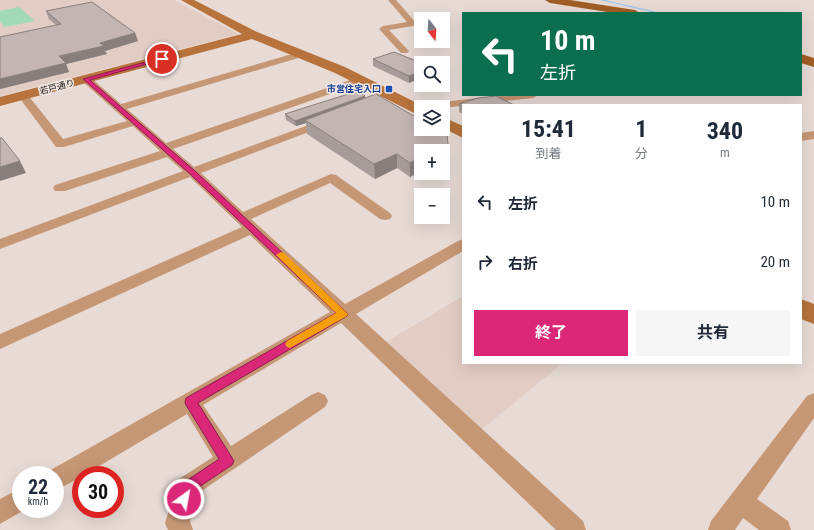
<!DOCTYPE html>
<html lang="ja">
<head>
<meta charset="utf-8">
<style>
	body { margin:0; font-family:"Roboto Condensed","Noto Sans JP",sans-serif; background:#f6f6f7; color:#1f2937; height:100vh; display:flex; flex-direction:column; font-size:15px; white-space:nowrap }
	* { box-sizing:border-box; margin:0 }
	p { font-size:13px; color:#747a83 }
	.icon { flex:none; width:22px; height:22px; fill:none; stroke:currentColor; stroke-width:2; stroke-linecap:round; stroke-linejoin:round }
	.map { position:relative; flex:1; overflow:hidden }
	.sheet { position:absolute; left:462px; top:104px; width:340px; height:260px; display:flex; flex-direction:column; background:#fff; border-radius:0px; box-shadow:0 4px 16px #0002 }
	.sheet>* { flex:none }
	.banner { position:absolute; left:462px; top:12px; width:340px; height:84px; border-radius:0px; box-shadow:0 4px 16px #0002; background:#0b6e4f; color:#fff; overflow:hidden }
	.needle { width:26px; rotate:163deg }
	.controls { position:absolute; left:414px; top:12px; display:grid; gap:8px }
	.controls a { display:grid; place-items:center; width:36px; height:36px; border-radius:0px; background:#fff; box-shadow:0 4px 16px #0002; font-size:20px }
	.speed { position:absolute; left:12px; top:466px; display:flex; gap:8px; font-size:20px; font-weight:700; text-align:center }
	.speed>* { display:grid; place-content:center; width:52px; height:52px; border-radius:50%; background:#fff; box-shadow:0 4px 16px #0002; line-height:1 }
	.speed small { font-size:10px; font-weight:400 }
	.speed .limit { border:6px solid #d22; background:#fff; color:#111 }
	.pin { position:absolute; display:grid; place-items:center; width:34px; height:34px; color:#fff; margin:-17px; border:2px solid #fff; border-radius:50%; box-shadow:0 1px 4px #0007 }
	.me { position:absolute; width:44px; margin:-22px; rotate:32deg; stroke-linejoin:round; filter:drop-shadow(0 0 3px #0008) }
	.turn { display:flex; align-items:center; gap:14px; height:84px; padding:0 12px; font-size:18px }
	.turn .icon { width:52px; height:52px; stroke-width:2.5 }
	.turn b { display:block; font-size:28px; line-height:34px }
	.eta { display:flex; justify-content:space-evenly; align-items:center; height:68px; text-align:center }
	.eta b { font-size:24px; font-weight:700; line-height:28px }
	.cta { display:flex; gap:8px; margin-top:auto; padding:8px 12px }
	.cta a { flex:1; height:46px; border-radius:0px; background:#db2777; color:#fff; font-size:16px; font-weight:700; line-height:46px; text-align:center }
	.cta a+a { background:#f6f6f7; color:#1f2937 }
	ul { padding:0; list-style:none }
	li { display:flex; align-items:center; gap:12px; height:60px; padding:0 12px }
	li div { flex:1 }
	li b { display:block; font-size:15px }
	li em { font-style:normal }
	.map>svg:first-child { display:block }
	.built { fill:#e2cdc4 }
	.green { fill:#a2d9b7 }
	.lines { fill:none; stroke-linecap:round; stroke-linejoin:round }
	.stream { fill:#9ac4f5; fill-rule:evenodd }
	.street { fill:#c69775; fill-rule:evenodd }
	.secondary { fill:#b7733b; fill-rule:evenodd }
	.primary { fill:#a05e24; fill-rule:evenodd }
	.wall { fill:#a79c99 }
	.shaded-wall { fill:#887f7d }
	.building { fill:#c2b5b2; stroke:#887f7d }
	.route { fill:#db2777; stroke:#8e194d }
	.slow { fill:#f59e0b }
	.transit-dot { fill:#1a4fb4; stroke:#f5e8e3; stroke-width:1.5 }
	.labels { text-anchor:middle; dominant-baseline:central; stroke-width:3; stroke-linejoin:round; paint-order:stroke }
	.far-street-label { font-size:9px; fill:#1f1a18; stroke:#f5e8e3 }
	.far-transit-label { font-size:9px; font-weight:bold; fill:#164399; stroke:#f5e8e3; text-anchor:end }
</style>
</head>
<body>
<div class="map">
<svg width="814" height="530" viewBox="0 0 814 530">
	<rect width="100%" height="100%" fill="#e8dbd6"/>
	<g class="built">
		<polygon points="0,0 174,0 239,34 0,96"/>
		<polygon points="463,296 463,363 563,363 476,434 381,345"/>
	</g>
	<polygon class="green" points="19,7 35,21 5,27 0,22 0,11"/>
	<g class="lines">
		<polygon class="stream" points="600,0 605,0 661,13 656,13"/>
		<g class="street">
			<polygon points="388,0 396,0 417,24 413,26 389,30 407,49 409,51 407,53 401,53 379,29 383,26 407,22"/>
			<polygon points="302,51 305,52 307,54 305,56 127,109 166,143 356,78 364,78 365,80 364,82 173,149 194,167 322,120 330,120 332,122 330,124 201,173 243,212 331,174 336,175 390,213 392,216 390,219 385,220 380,219 330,183 251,219 345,304 458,241 463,239 463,251 356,314 583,521 586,530 556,530 341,323 203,405 231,446 311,395 318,392 325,395 328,401 325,407 197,494 190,521 193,530 168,530 165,523 179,479 213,457 187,414 84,475 81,475 81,477 55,491 55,475 46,475 47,472 330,312 250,235 0,349 0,334 242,227 190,177 0,249 0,239 183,171 167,157 65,191 55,191 53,188 55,185 160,151 133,126 64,147 56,147 18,96 19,94 27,94 63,139 127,121 82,81 81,79 82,77 90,77 121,104"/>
			<polygon points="504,95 538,95 533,98 443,108 421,107 421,110 419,107 424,104"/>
			<polygon points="814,131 814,139 801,141 801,133"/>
			<polygon points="814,393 814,418 757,499 788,521 791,530 759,530 743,518 735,530 708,530 711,521 807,396"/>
			<polygon points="21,488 21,509 26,509 0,524 0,499"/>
		</g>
		<g class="secondary">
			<polygon points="181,0 194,0 257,32 345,67 425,107 421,107 421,116 416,114 335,73 252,39 0,106 0,97 242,34"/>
			<polygon points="443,117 463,126 463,138 443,128"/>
			<polygon points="801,299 814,304 814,324 801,319"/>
		</g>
		<g class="primary">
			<polygon points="545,0 570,0 635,10 640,13 614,13 550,3"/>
			<polygon points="801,54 814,58 814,67 801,63"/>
		</g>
	</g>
	<g class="wall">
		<polygon points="46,11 135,33 138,41 105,51 107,54 66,64 69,72 0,89 56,25 49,19"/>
		<polygon points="373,59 421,63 409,83 373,66"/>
		<polygon points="365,96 365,98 448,144 447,158 421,151 421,171 410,177 397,168 375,179 307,134 306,123 296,126 286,120 285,114"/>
		<polygon points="459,104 463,105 463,114 459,112"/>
	</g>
	<g class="shaded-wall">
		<polygon points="135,33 138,41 105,51 107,54 66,64 69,72 0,89 0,79 59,56 100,43"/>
		<polygon points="421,72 421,78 409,83 409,76"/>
		<polygon points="365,96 365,101 305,120 306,123 296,126 295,121"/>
		<polygon points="448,144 447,158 443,160 443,151 433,151"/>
		<polygon points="397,154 397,168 375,179 374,164"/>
		<polygon points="421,157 421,171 410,177 410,163"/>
		<polygon points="20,161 26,173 0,181 0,167"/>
	</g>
	<g class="building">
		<polygon points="92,2 135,33 100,43 104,46 59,56 66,63 0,79 0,37 61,24 46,11"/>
		<polygon points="394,52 421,63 421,72 409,76 373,59"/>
		<polygon points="358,91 365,96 295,121 285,114 310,106"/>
		<polygon points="376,94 421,120 421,129 438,129 447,134 448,144 433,151 421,151 421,157 410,163 397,154 374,164 305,120"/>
		<polygon points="496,96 514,105 463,105 463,106 459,104 478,98"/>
		<polygon points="0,138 2,138 20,161 0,167"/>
	</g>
	<polygon class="route" points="160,58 165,59 90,80 195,171 348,314 347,316 198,403 234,461 232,465 193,491 189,504 184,506 179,504 177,499 183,483 219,459 186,405 185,402 186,398 336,313 190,174 83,79"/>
	<polygon class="slow" points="281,252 284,253 348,314 347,316 290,348 287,347 285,344 287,341 336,313 278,257 276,255"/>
	<rect class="transit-dot" x="385" y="85" width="8" height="8" rx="2"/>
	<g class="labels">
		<g class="far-street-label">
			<text transform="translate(57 87) rotate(-15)">若戸通り</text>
		</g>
		<g class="far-transit-label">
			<text x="381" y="89">市営住宅入口</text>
		</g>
	</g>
</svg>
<div class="controls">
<a><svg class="needle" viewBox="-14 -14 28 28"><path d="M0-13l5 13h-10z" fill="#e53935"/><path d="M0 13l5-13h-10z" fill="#747a83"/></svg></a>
<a><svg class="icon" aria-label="search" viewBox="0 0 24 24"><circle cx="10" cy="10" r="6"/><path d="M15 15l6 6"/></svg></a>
<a><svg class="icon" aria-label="layers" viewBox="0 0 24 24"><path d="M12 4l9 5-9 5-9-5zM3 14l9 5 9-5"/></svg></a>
<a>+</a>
<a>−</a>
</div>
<div class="speed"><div>22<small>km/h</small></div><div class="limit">30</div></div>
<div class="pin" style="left:162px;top:59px;background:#d93025"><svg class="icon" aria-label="arrive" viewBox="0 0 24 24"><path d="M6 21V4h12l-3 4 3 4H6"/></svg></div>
<svg class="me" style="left:184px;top:499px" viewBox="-20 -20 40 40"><circle r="17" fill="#db2777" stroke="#fff" stroke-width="3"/><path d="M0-11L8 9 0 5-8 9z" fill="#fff"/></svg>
<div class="banner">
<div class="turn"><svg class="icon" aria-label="left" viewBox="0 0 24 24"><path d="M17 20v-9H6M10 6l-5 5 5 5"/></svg><div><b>10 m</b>左折</div></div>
</div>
<section class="sheet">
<div class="eta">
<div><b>15:41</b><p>到着</p></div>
<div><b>1</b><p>分</p></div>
<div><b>340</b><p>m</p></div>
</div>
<ul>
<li><svg class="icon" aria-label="left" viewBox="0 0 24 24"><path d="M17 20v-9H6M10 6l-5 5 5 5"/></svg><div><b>左折</b></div><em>10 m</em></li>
<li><svg class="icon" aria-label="right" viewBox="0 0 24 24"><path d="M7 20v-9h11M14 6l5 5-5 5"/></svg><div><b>右折</b></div><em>20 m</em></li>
</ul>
<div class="cta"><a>終了</a><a>共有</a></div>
</section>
</div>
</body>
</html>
